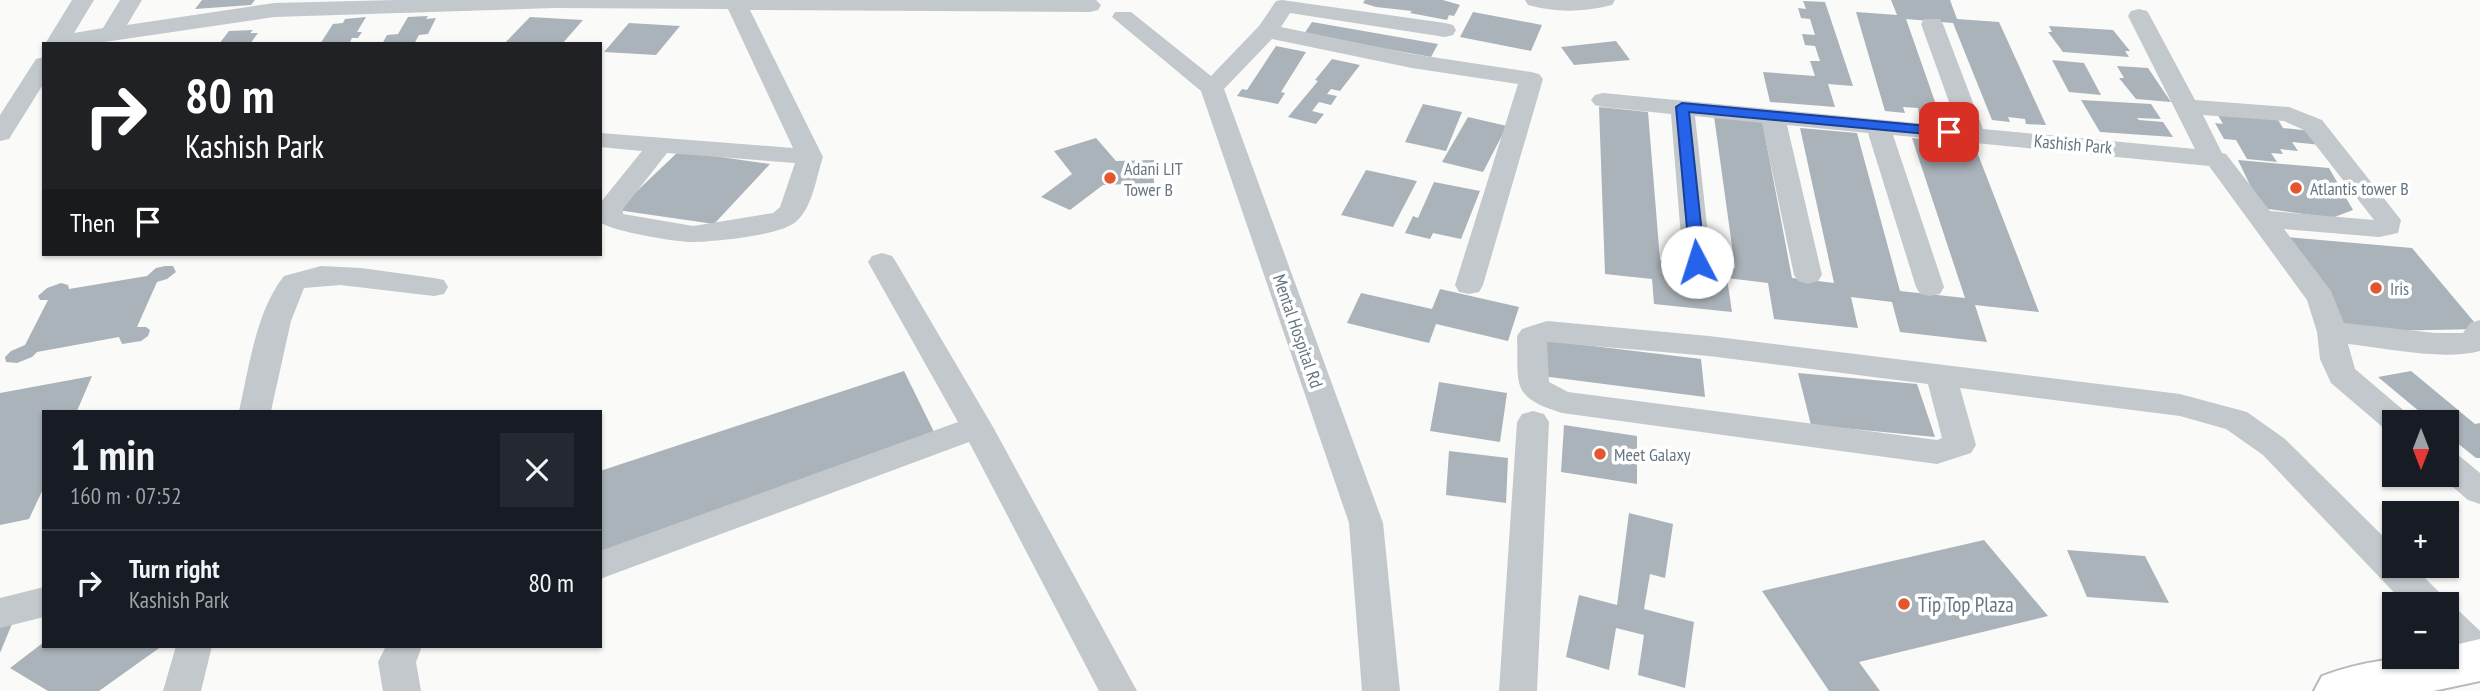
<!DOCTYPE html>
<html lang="en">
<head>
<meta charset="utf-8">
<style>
	body { margin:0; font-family:"PT Sans Narrow",sans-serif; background:#242831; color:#f1f3f6; height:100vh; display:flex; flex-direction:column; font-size:26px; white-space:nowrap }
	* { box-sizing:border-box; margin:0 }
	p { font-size:23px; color:#9ea1a6 }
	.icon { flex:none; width:38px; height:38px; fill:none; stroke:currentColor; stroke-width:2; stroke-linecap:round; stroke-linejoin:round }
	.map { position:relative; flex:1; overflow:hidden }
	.sheet { position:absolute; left:42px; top:410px; width:560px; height:238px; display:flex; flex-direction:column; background:#171b24; border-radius:0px; box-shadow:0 2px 5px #0004 }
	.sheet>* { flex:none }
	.guide { position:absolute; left:42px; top:42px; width:560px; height:214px; border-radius:0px; box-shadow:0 2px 5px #0004; background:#202124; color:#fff; overflow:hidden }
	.needle { width:46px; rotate:180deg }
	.controls { position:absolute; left:2382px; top:410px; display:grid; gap:14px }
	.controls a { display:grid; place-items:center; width:77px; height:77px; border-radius:0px; background:#171b24; box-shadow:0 2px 5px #0004; font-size:35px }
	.pin { position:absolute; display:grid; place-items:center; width:60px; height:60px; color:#fff; margin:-30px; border-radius:14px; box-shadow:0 4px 10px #0006 }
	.me { position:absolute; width:77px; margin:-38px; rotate:355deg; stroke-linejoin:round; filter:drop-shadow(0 0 5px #0008) }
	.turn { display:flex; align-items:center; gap:24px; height:147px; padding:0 28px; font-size:32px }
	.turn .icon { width:91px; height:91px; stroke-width:2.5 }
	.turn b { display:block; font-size:49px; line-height:60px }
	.then { display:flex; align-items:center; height:66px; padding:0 28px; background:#0003; gap:14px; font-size:26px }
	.round { display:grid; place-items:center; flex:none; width:74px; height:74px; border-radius:0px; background:#242831 }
	.head { display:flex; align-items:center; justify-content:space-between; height:119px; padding:0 28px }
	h1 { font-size:42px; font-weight:800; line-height:52px }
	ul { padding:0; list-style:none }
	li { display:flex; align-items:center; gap:21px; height:105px; padding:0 28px; border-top:2px solid #363941 }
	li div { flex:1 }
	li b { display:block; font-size:26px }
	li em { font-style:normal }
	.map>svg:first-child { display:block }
	.building { fill:#aab3b9 }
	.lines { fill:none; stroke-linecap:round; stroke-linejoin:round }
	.major-casing { stroke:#b5babe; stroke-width:4 }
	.minor { fill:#c3c8cc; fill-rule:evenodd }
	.major { fill:#fff; fill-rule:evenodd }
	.route { fill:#2563eb; stroke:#184099; stroke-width:2 }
	.poi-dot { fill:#e4572e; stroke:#fff; stroke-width:2.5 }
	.labels { text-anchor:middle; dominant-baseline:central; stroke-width:7; stroke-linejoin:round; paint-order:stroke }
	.street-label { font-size:18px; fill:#657683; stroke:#fff }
	.poi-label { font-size:18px; fill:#657683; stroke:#fff; text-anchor:start }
	.near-poi-label { font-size:21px; fill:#657683; stroke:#fff; text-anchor:start }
</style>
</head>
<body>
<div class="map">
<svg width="2480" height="691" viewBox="0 0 2480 691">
	<rect width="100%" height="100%" fill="#fafaf8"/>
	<g class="building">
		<polygon points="202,0 255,0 251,5 195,9"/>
		<polygon points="1365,0 1443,0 1460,5 1454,16 1449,15 1447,20 1410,13 1412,11 1376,7 1363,3"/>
		<polygon points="1891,0 1950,0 1957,19 1999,22 2046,125 2026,124 2025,119 2008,117 2010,122 1992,120 1953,23 1906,19 1940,116 1919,114 1918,108 1903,107 1905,113 1885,111 1856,12 1897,15"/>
		<polygon points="1803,1 1825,2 1853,86 1828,84 1835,107 1770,102 1763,72 1815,76 1810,61 1820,61 1815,46 1805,45 1802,34 1815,35 1810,19 1801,18 1798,8 1806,9"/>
		<polygon points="1473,12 1542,25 1531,51 1460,37"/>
		<polygon points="428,16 426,19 436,18 428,34 419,35 414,44 382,44 387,35 398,34 408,17"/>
		<polygon points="366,17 357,32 362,32 358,38 352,38 349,44 320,44 333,24 343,23 345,19"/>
		<polygon points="530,17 583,20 562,44 504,44"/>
		<polygon points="1312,22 1438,44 1431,57 1304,34"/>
		<polygon points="629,23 680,26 656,55 604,52"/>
		<polygon points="2049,26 2113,30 2130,51 2125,51 2129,57 2063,52 2048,32 2052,32"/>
		<polygon points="253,30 250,33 258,33 250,44 219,44 229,31"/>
		<polygon points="1616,41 1630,60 1574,65 1561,47"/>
		<polygon points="1276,46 1306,52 1281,92 1285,93 1278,104 1237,96 1242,89 1247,90"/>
		<polygon points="1332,59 1360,65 1340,91 1331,89 1327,94 1337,96 1331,105 1319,102 1312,111 1324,114 1316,124 1288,117 1318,81 1315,80"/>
		<polygon points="2052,60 2084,63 2101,95 2069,92"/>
		<polygon points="2117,66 2148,68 2171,102 2136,99 2119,78 2124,78"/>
		<polygon points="2081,100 2151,104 2161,119 2137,118 2139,120 2163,122 2173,137 2100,132"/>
		<polygon points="1423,104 1462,112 1446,151 1405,142"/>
		<polygon points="1599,107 1648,112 1660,260 1735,268 1714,116 1762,120 1792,278 1834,283 1800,128 1857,133 1900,291 1965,298 1912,138 1974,144 2039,312 1975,305 1987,342 1900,332 1892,302 1851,297 1858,328 1774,319 1768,283 1727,278 1732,312 1654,304 1652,279 1605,274"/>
		<polygon points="2216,112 2277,118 2283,128 2312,131 2321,145 2292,142 2298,151 2280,149 2283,154 2271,153 2277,162 2247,159 2236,140 2224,139 2215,123 2223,124"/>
		<polygon points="1468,117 1507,126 1483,172 1442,162"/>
		<polygon points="1096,138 1116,161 1154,160 1154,183 1103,185 1070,210 1041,197 1072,174 1054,151"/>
		<polygon points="679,151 770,164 714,224 617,210"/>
		<polygon points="2238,160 2329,168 2353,210 2332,218 2261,208"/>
		<polygon points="1366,170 1417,181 1393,227 1341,215"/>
		<polygon points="1434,182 1480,191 1461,239 1433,233 1430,239 1405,233 1413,216 1418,218"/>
		<polygon points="2275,236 2412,248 2480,329 2332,332"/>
		<polygon points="165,266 173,266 176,272 167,279 157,282 137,327 146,327 150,330 148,336 141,341 122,344 119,337 37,352 32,357 17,363 6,362 5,357 11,351 25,345 48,300 40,300 38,296 47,288 61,283 68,285 69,289 147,276 156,268"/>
		<polygon points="1440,289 1519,307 1508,341 1436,324 1429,343 1347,323 1361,293 1432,309"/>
		<polygon points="1543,340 1701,359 1705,397 1542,376"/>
		<polygon points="904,371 936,436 600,555 600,471"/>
		<polygon points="2411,371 2475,424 2480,423 2480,458 2476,458 2446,434 2446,422 2432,422 2378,377"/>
		<polygon points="1798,373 1917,384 1935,437 1811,425"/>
		<polygon points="92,376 77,411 44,411 44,487 29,519 0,525 0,393"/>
		<polygon points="1439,382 1507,393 1500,442 1430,431"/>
		<polygon points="1564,425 1637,436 1637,484 1561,472"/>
		<polygon points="1449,451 1508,458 1506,503 1446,495"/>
		<polygon points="1629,513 1673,524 1665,578 1650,574 1644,609 1694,622 1685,688 1638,675 1644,635 1616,628 1609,670 1566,657 1579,595 1617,605"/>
		<polygon points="1984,540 2048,616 1859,662 1880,691 1829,691 1762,591"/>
		<polygon points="2067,550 2145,556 2169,603 2087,597"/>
		<polygon points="14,619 0,653 0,622"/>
		<polygon points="44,642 44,646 162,646 99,691 48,691 10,668"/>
	</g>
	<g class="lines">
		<g class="major-casing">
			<path id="major" d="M2480 639V681L2433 691H2314L2322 676C2362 661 2403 656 2446 656V647Z"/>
		</g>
		<g class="minor">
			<path d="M72 0H94L74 33 103 28 120 0H142L127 25 274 3 396 0H1096L1101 5 1098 10 1090 12 750 10 823 157C816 177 812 214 791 225 771 236 719 241 695 242 680 243 610 231 600 222V203L642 151 600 147V133L793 148 728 9 554 8 274 17 91 44H45ZM667 153 795 163 780 207 773 213 693 226 623 214V209Z"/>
			<polygon points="1282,0 1445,23 1453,25 1456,30 1453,35 1445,37 1290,13 1281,27 1412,54 1531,72 1539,74 1543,79 1483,285 1479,292 1469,294 1459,292 1455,285 1518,84 1412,68 1272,39 1224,89 1383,523 1400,691 1362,691 1349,523 1201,91 1112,17 1115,12 1131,12 1211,76 1259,26 1276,1"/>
			<path d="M1525 0H1615L1612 5C1583 12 1557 13 1528 5Z"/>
			<path d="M2139 9 2147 11 2150 16 2195 100 2289 107 2322 120 2401 220 2398 233 2379 237 2284 229 2331 291 2344 323 2435 333H2463L2470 323 2480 320V351C2443 361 2387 348 2348 344L2355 369 2408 414 2413 422H2394V433L2386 430 2331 383 2320 359 2317 332 2307 300 2209 166 1893 135 1944 287 1940 294 1930 296 1920 294 1916 287 1868 133 1787 125 1822 275 1818 281 1808 284 1798 281 1794 275 1762 123 1695 116 1711 262 1707 268 1697 271 1687 268 1683 262 1671 114 1603 107 1595 105 1591 100 1595 95 1603 93 1958 127 1921 24 1924 19H1940L1943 24 1983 129 2195 149 2128 16 2131 11ZM2203 115 2284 121 2304 130 2374 220 2270 211 2226 154 2222 153Z"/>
			<polygon points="44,57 44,83 9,139 0,141 0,115 36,59"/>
			<polygon points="882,253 892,256 896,262 993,427 1137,691 1099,691 969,442 600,579 600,551 958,422 868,262 872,256"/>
			<path d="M321 266 361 268 434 278 444 280 448 287 444 294 434 296 340 285 304 288 291 321 271 411H239C249 368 256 311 284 276Z"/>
			<path d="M1547 321 1709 336 2180 394 2247 412 2285 439 2394 547V565H2412L2441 594 2446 604H2405L2263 455 2226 429 2180 416 1960 388 1976 445 1971 453 1937 464 1562 413C1509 397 1519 384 1517 336L1522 329ZM1547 342 1709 356 1928 384 1942 438 1937 440 1568 392 1549 382Z"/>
			<polygon points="1533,411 1544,414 1549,422 1537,691 1499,691 1517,422 1522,414"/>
			<polygon points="2446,451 2457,454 2480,473 2480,504 2468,500 2438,474 2446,474"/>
			<polygon points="44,587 44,617 0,628 0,598"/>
			<polygon points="2446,607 2459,611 2480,631 2480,671 2467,666 2446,646"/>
			<polygon points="176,646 212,646 201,691 163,691"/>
			<polygon points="386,646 422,646 416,662 421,691 383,691 378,662"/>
		</g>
		<use href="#major" class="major"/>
	</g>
	<polygon class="route" points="1682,103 1949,128 1956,132 1949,136 1689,112 1705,262 1697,267 1690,262 1676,107"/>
	<g class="poi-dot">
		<circle cx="1110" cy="178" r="7"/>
		<circle cx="2296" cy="188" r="7"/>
		<circle cx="2376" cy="288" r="7"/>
		<circle cx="1600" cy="454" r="7"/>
		<circle cx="1904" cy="604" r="7"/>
	</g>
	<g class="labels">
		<g class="street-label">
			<text transform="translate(2073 144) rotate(5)">Kashish Park</text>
			<text transform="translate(1298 331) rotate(71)">Mental Hospital Rd</text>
		</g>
		<g class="poi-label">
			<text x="1124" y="168">Adani LIT<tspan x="1124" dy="21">Tower B</tspan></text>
			<text x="2310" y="188">Atlantis tower B</text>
			<text x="2390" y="288">Iris</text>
			<text x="1614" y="454">Meet Galaxy</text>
		</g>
		<g class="near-poi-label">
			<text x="1918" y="604">Tip Top Plaza</text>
		</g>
	</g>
</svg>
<div class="controls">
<a><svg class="needle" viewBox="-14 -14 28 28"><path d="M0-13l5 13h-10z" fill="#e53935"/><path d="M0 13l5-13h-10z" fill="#9ea1a6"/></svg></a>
<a>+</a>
<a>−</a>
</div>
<div class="pin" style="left:1949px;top:132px;background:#d93025"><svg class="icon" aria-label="arrive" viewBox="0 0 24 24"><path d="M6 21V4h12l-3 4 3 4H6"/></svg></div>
<svg class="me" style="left:1697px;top:262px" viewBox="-20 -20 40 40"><circle r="19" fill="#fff"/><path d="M0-13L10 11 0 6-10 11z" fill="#2563eb"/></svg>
<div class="guide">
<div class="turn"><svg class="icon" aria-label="right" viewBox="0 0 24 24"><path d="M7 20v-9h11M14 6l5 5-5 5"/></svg><div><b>80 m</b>Kashish Park</div></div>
<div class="then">Then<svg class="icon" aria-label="arrive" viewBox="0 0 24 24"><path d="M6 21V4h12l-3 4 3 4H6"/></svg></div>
</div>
<section class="sheet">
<div class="head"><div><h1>1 min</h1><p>160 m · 07:52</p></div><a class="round"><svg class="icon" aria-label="close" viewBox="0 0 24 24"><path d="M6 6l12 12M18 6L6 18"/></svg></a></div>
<ul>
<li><svg class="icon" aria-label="right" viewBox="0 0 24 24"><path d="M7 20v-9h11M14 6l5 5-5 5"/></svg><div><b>Turn right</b><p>Kashish Park</p></div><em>80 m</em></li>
</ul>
</section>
</div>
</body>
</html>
